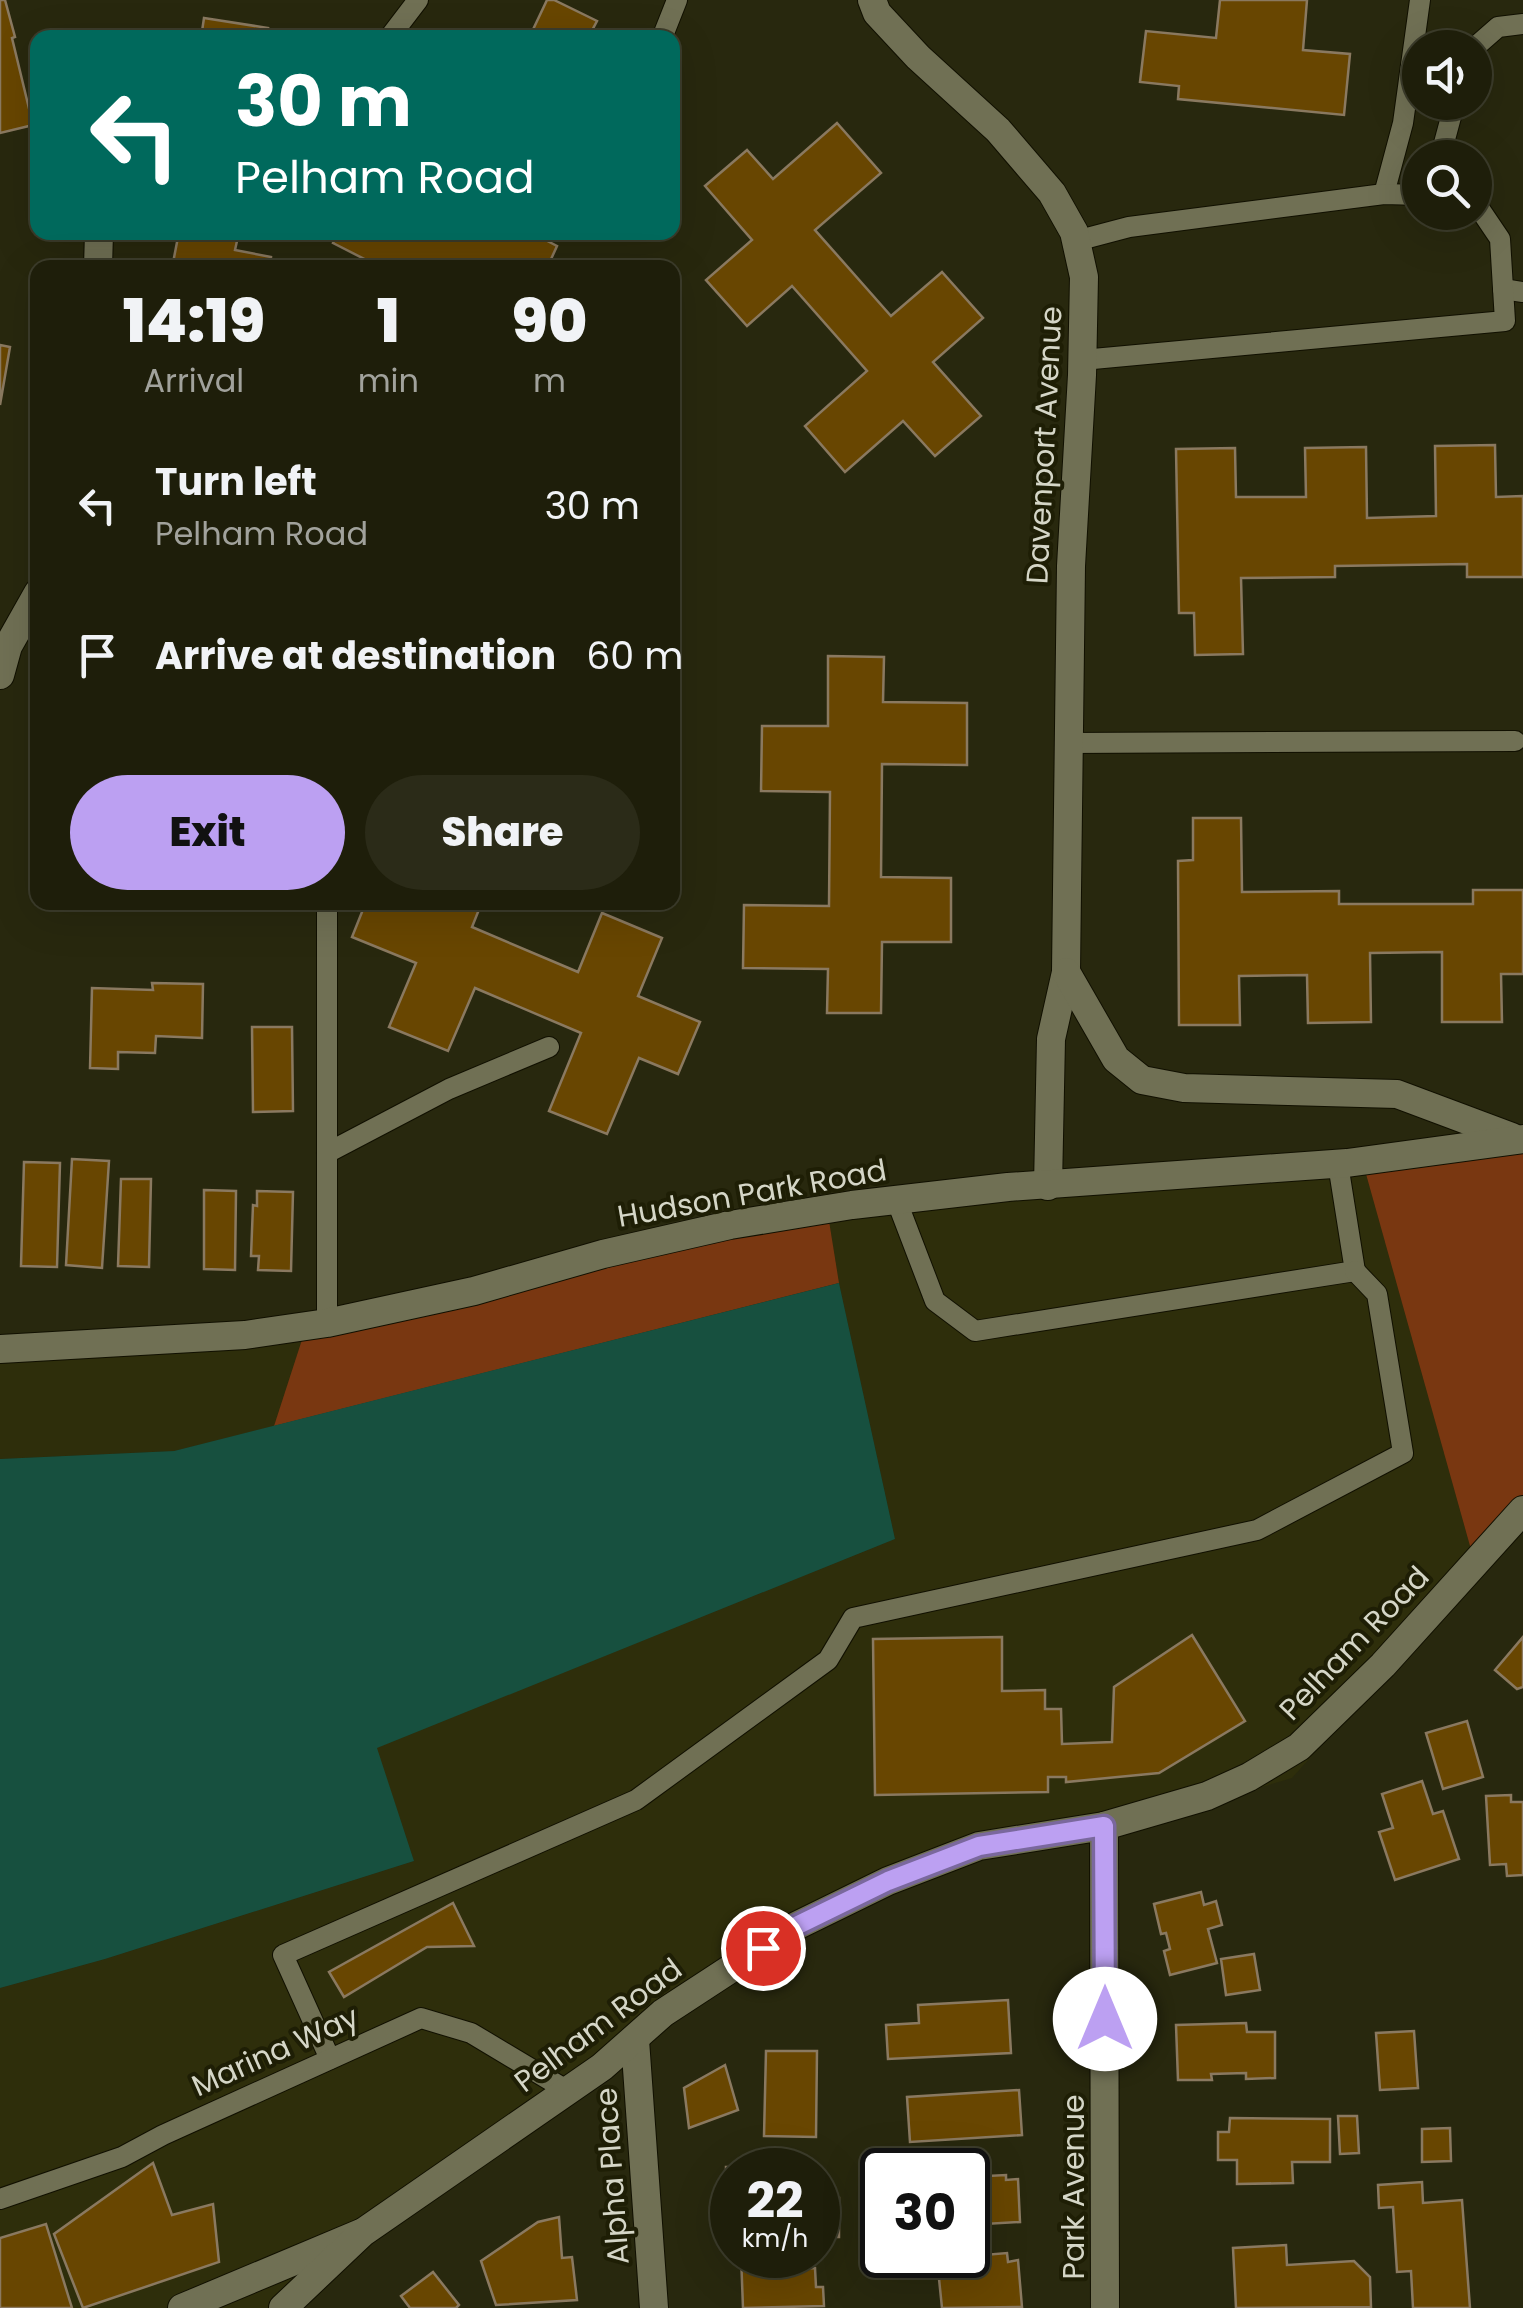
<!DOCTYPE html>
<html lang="en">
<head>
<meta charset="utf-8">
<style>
	body { margin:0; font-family:Poppins,sans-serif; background:#2b2b18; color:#f1f3f6; height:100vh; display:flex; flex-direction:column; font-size:38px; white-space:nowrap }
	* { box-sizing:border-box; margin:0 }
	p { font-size:32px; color:#a1a29c }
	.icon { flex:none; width:55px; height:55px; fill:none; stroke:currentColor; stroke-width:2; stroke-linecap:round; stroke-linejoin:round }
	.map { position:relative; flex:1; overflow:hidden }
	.side { position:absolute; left:30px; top:260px; width:650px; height:650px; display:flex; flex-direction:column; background:#1e1e0a; border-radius:20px; box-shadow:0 10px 40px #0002,0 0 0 2px #3c3c2b }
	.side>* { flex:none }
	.guide { position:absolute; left:30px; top:30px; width:650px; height:210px; border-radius:20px; box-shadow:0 10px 40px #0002,0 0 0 2px #3c3c2b; background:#00695c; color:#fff; overflow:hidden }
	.controls { position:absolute; left:1402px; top:30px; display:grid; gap:20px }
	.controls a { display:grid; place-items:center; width:90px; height:90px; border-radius:50%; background:#1e1e0a; box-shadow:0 10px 40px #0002,0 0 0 2px #3c3c2b; font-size:50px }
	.speed { position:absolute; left:710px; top:2148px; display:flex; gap:20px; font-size:50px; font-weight:700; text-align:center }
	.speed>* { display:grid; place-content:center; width:130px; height:130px; border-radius:50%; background:#1e1e0a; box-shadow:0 10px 40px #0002,0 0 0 2px #3c3c2b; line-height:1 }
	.speed small { font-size:25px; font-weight:400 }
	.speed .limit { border:5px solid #111; border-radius:15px; background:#fff; color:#111 }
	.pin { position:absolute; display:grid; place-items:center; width:85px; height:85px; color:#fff; margin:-42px; border:5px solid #fff; border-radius:50%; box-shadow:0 2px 10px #0007 }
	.me { position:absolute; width:110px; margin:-55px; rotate:0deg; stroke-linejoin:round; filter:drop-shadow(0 0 8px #0008) }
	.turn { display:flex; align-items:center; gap:35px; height:210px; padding:0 40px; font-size:45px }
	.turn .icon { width:130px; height:130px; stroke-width:2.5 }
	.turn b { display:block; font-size:70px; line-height:85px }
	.eta { display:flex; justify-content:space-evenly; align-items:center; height:170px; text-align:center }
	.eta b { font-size:60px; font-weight:800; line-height:70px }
	.cta { display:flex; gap:20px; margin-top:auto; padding:20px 40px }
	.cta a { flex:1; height:115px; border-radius:60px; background:#bca0f2; color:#111; font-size:40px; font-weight:800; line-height:115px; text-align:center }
	.cta a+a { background:#2b2b18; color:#f1f3f6 }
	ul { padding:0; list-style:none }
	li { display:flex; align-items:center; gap:30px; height:150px; padding:0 40px }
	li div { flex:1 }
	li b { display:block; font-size:38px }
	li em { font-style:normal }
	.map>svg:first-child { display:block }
	.built { fill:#2e2e0b }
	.green { fill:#793711 }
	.water { fill:#17503f }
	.building { fill:#684601; stroke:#8a7960; stroke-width:2.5 }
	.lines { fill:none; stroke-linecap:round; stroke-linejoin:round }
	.service-casing { stroke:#111000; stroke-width:22 }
	.minor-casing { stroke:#111000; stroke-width:30 }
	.tertiary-casing { stroke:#111000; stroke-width:30 }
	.secondary-casing { stroke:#111000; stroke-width:30 }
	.service { stroke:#707054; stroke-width:20 }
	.minor { stroke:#707054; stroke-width:28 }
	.tertiary { stroke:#707054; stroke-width:28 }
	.secondary { stroke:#707054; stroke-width:28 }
	.route-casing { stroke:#7a689d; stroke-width:25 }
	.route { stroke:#bca0f2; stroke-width:18 }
	.labels { text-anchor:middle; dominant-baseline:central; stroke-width:8; stroke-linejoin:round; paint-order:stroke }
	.street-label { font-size:30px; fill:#d5d6c7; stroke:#1e1e05 }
</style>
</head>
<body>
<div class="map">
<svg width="1523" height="2308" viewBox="0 0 1523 2308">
	<rect width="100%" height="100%" fill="#28280e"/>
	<g class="built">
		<polygon points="1359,1149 1477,1571 1292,1778 1089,1838 986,1853 829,1922 666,2023 370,2242 302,2308 0,2308 0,1988 105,1959 414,1861 376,1748 895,1539 839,1283 826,1202"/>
		<polygon points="309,1318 274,1426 174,1451 0,1459 0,1348"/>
	</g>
	<g class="green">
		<polygon points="1523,1131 1523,1520 1477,1571 1359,1149"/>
		<polygon points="826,1202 839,1283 274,1426 309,1318"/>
	</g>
	<polygon class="water" points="839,1283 895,1539 377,1748 414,1861 105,1959 0,1988 0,1459 174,1451"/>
	<g class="building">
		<polygon points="0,0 5,0 15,37 12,38 33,125 0,133"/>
		<polygon points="547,0 554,0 597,21 588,38 529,38"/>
		<polygon points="1220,0 1307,0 1303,50 1350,54 1344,115 1178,99 1179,86 1140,82 1146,31 1216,38"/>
		<polygon points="204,18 268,28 266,38 201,38"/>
		<polygon points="837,123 881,173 815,230 891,316 942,272 983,318 933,362 981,416 935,456 903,421 845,472 805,426 867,371 792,286 747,326 706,280 752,240 705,186 747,150 773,179"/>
		<polygon points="179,232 239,232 235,250 271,257 270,268 172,268"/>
		<polygon points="338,232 530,232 557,246 547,268 382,268 333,243"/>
		<polygon points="0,345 10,347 0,405"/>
		<polygon points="1495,445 1496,497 1523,496 1523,577 1467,577 1467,564 1335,566 1335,577 1241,578 1243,654 1195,655 1194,613 1179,613 1176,449 1235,448 1236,497 1306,497 1305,448 1366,447 1367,518 1436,516 1435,446"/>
		<polygon points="828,656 884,657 883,702 967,703 967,765 882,764 881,877 951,878 951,942 882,942 881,1013 827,1013 828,969 743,968 744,905 829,906 830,792 761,791 762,726 828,726"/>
		<polygon points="1193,818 1241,818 1242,892 1339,891 1339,904 1473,904 1473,890 1523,890 1523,974 1501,974 1502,1022 1442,1022 1442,952 1370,953 1371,1022 1308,1023 1307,975 1239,976 1240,1025 1179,1025 1178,861 1193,860"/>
		<polygon points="366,902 482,902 472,927 578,972 602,913 662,938 638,996 700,1022 678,1074 639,1058 607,1134 549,1111 581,1033 475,988 448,1051 389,1027 416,963 352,937"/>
		<polygon points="152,983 203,984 202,1038 156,1036 155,1053 118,1052 118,1069 90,1068 92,988 153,990"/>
		<polygon points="252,1027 292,1027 293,1111 253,1112"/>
		<polygon points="72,1159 109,1161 102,1268 66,1265"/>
		<polygon points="24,1162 60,1163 57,1267 21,1266"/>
		<polygon points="121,1179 151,1179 149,1267 118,1266"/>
		<polygon points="204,1190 236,1191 235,1270 204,1269"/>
		<polygon points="257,1191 293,1192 291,1271 258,1270 259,1256 251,1256 253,1205 257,1206"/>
		<polygon points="1192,1635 1245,1721 1159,1773 1066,1782 1066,1777 1048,1777 1048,1792 875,1795 873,1639 1002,1637 1002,1691 1045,1690 1045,1709 1061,1709 1062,1744 1112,1742 1114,1687"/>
		<polygon points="1523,1637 1523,1687 1517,1689 1495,1670"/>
		<polygon points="1467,1721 1483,1777 1443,1789 1426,1733"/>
		<polygon points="1422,1781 1433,1814 1443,1811 1459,1859 1395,1880 1379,1832 1393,1828 1382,1794"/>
		<polygon points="1511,1795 1511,1802 1523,1802 1523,1875 1507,1876 1506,1864 1490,1865 1486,1796"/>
		<polygon points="1201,1892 1204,1905 1216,1901 1222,1925 1208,1929 1217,1963 1170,1975 1164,1951 1170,1949 1166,1933 1161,1934 1154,1904"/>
		<polygon points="453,1903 474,1946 427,1947 344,1997 329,1972"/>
		<polygon points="1254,1954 1260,1990 1226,1995 1221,1959"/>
		<polygon points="1008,2000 1011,2053 888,2059 886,2025 919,2023 918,2005"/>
		<polygon points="1246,2023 1247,2032 1275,2032 1275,2078 1246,2079 1246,2073 1211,2074 1212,2080 1178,2080 1176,2025"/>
		<polygon points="1414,2031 1418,2088 1380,2090 1376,2033"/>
		<polygon points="766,2051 817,2051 816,2137 764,2136"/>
		<polygon points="725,2065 738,2110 689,2128 684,2088"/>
		<polygon points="1019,2090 1022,2135 910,2142 907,2097"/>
		<polygon points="1338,2116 1357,2116 1359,2153 1340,2154"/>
		<polygon points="1230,2118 1330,2119 1330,2162 1292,2162 1293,2183 1237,2184 1237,2160 1218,2160 1218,2132 1229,2132"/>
		<polygon points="1450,2128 1451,2161 1422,2162 1422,2129"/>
		<polygon points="153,2163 172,2215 213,2204 219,2262 83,2308 54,2234"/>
		<polygon points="726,2167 770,2167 770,2170 732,2170 732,2230 726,2230"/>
		<polygon points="1006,2175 1006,2180 1018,2179 1020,2222 968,2225 968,2177"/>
		<polygon points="1422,2182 1423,2203 1462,2200 1470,2308 1413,2308 1411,2271 1397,2272 1393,2207 1379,2208 1378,2185"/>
		<rect x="818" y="2198" width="21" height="39"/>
		<polygon points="559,2217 562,2258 572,2257 577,2300 496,2305 481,2261 538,2222"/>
		<polygon points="46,2224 72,2308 0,2308 0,2238"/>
		<polygon points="1286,2245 1287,2265 1354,2261 1370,2277 1371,2307 1236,2308 1233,2248"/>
		<polygon points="1007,2253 1008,2262 1018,2260 1022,2307 942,2308 937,2259"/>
		<polygon points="741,2255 803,2255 804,2269 815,2268 816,2287 823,2287 824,2306 743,2308"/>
		<polygon points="433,2272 459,2305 456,2308 410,2308 401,2296"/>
	</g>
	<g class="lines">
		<g class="service-casing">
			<g id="service">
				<polyline points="389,38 418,0"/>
				<polyline points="662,38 677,0"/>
				<polyline points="1474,48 1498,27 1523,24"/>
				<polyline points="1440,158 1455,102"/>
				<polyline points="1384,194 1403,123 1420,0"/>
				<polyline points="1076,241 1129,227 1384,194 1420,195"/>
				<polyline points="1503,289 1523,292"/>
				<polyline points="1082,360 1505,321 1500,239 1475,202"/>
				<polyline points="1067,743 1515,741"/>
				<polyline points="327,1153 449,1089 549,1047"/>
				<polyline points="896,1199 935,1301 975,1331 1355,1271 1338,1164"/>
				<polyline points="327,1323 327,902"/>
				<polyline points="330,2059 283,1955 636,1800 828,1660 853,1618 1257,1530 1403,1453 1377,1294 1355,1271"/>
				<polyline points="0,2199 122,2157 163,2135 421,2018 471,2033 568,2091"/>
			</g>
		</g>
		<g class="minor-casing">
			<g id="minor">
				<polyline points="98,268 99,232"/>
				<polyline points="0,675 8,646 38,593"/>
				<polyline points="1104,1826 1105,2308"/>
				<polyline points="635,2040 654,2308"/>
				<polyline points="182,2308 361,2233"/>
			</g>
		</g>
		<g class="tertiary-casing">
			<g id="tertiary">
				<polyline points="872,0 877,13 918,57 998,130 1052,193 1074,232 1084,277 1082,375 1071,566 1066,972 1051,1039 1048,1186"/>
				<polyline points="1066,972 1116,1059 1142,1080 1184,1088 1397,1094 1512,1137"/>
				<polyline points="0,1349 245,1335 327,1323 474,1291 603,1254 730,1225 852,1205 1008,1187 1347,1163 1523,1139"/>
			</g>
		</g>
		<g class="secondary-casing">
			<polyline id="secondary" points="283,2308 362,2233 602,2067 663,2013 796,1926 888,1881 979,1846 1104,1826 1207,1796 1249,1777 1299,1747 1383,1665 1523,1510"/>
		</g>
		<use href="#service" class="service"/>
		<use href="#minor" class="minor"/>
		<use href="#tertiary" class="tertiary"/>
		<use href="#secondary" class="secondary"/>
	</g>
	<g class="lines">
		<g class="route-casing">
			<polyline id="route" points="763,1948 796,1926 888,1881 979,1846 1104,1826 1105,2019"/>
		</g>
		<use href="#route" class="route"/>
	</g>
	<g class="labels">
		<g class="street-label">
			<text transform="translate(1044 445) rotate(-87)">Davenport Avenue</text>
			<text transform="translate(752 1193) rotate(-10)">Hudson Park Road</text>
			<text transform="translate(1354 1643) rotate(-46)">Pelham Road</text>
			<text transform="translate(598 2025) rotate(-37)">Pelham Road</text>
			<text transform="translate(275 2051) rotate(-24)">Marina Way</text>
			<text transform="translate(612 2176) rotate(-94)">Alpha Place</text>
			<text transform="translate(1073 2187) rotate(-90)">Park Avenue</text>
		</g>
	</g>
</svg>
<div class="controls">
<a><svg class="icon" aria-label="sound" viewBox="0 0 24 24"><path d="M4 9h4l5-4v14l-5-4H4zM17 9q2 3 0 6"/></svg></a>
<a><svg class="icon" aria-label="search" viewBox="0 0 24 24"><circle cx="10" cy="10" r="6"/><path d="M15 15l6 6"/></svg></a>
</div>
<div class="speed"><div>22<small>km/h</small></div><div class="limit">30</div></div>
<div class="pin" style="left:763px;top:1948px;background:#d93025"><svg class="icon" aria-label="arrive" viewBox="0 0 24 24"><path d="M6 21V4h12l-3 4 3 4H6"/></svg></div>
<svg class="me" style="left:1105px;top:2019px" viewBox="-20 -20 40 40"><circle r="19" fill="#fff"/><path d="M0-13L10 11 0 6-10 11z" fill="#bca0f2"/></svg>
<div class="guide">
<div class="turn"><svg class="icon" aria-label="left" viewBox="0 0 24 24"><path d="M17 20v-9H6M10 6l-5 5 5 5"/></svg><div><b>30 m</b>Pelham Road</div></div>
</div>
<section class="side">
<div class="eta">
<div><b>14:19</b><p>Arrival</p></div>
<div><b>1</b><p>min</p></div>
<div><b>90</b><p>m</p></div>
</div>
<ul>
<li><svg class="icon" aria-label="left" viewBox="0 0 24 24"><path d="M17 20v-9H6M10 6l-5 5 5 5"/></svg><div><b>Turn left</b><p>Pelham Road</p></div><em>30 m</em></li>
<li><svg class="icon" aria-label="arrive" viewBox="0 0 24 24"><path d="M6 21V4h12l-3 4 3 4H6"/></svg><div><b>Arrive at destination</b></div><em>60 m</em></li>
</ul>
<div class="cta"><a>Exit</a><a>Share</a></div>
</section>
</div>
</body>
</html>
